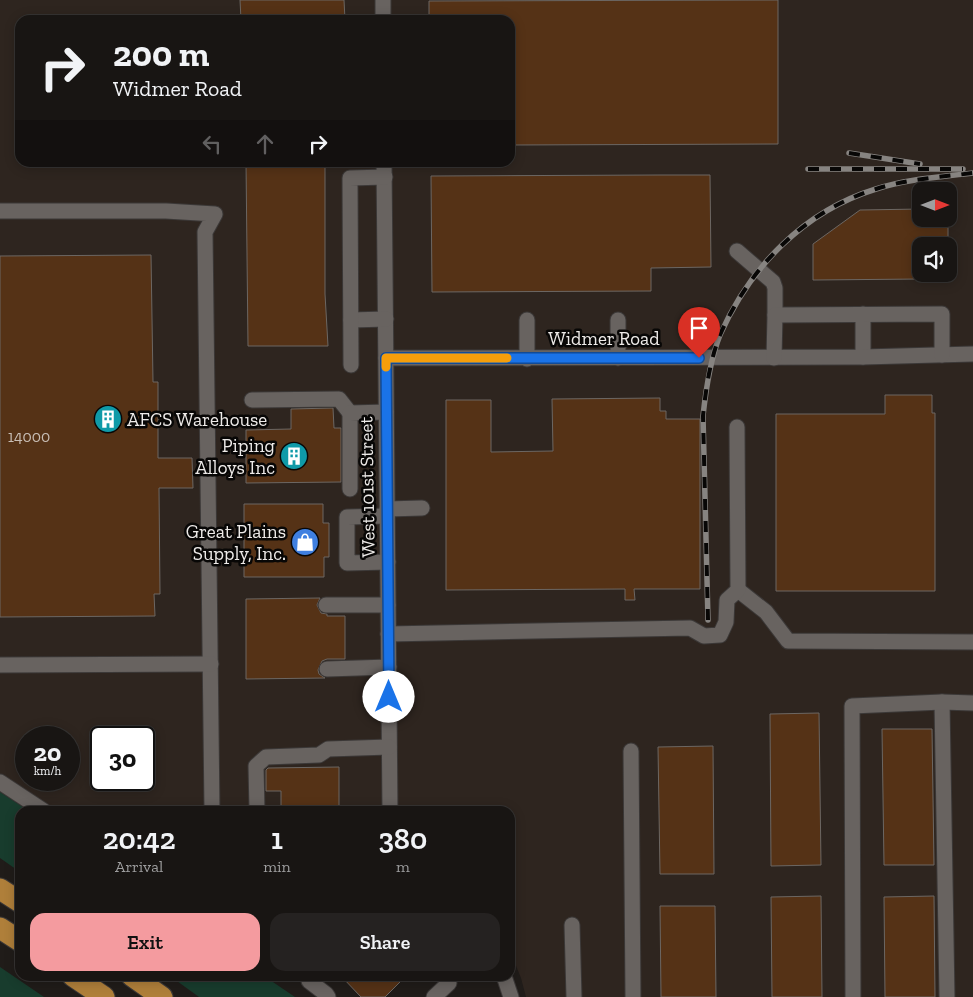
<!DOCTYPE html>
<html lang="en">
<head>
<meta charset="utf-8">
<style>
	body { margin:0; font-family:"Zilla Slab",serif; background:#252221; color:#f1f3f6; height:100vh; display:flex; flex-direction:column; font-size:19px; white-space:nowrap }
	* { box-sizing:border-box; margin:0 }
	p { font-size:16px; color:#9f9fa0 }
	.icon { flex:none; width:28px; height:28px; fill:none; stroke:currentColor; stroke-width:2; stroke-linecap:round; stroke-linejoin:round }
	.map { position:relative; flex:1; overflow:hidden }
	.drawer { position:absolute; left:15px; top:806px; width:500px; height:175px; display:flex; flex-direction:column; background:#181513; border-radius:15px; box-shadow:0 2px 12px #0003,0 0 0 1px #363433 }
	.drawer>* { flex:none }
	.top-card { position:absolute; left:15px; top:15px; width:500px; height:152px; border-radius:15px; box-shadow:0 2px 12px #0003,0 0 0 1px #363433; background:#181513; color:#f1f3f6; overflow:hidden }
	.needle { width:32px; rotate:90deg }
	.controls { position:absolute; left:912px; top:182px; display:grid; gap:10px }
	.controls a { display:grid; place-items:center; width:45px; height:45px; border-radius:10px; background:#181513; box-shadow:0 2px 12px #0003,0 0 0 1px #363433; font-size:25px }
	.speed { position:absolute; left:15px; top:726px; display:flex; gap:10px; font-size:25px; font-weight:700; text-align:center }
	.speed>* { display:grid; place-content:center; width:65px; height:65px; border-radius:50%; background:#181513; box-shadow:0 2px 12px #0003,0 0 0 1px #363433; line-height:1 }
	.speed small { font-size:12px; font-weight:400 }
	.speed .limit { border:2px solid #111; border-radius:8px; background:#fff; color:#111 }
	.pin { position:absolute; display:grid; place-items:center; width:42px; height:42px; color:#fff; margin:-51px -21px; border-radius:50% 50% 50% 0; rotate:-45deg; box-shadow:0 0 5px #0007 }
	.pin .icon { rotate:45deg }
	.me { position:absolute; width:55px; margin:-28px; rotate:0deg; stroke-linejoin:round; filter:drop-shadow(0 0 4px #0008) }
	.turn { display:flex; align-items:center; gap:18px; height:105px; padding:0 15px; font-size:22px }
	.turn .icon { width:65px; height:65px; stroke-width:2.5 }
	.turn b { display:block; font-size:35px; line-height:42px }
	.lanes { display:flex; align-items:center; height:48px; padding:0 15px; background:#0003; justify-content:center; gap:25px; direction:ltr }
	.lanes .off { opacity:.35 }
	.eta { display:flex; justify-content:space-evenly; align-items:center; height:85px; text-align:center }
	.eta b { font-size:30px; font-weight:600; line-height:35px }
	.action { display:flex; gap:10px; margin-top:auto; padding:10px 15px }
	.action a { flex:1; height:58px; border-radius:15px; background:#f49b9f; color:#111; font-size:20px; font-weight:600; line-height:58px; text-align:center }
	.action a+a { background:#252221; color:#f1f3f6 }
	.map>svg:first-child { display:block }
	.built { fill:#2e251f; fill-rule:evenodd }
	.green { fill:#183c2d }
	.building { fill:#553216; stroke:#6c6763 }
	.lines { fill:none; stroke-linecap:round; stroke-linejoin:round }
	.minor-casing { stroke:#3b3837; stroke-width:17 }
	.highway-casing { stroke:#3b3837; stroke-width:23 }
	.minor { stroke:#686360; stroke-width:15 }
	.highway { stroke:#af7f3a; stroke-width:21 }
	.rail-casing { stroke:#878481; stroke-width:5.5 }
	.rail { stroke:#080706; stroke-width:4; stroke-dasharray:11; stroke-linecap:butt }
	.route-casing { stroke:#114b97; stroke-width:12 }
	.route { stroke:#1a73e8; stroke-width:9 }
	.slow { stroke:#f59e0b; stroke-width:9 }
	.labels { text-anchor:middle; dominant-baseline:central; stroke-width:5; stroke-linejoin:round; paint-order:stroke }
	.number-label { font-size:16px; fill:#c8bdb4 }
	.street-label { font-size:19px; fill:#eeebe9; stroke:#080706 }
	.poi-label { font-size:19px; fill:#eeebe9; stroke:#080706; text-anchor:end }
</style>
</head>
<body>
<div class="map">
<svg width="973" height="997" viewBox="0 0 973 997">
	<rect width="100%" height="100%" fill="#201c19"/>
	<path class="built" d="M0 0H973V997H526L521 978 510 951V811H57L0 774ZM20 20H510V162H20ZM921 191H949V219H921ZM921 246H949V274H921ZM26 738H69V780H26ZM101 738H144V780H101Z"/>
	<g class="green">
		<polygon points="0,792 29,811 20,811 20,872 0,858"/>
		<polygon points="0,967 44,997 0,997"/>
		<polygon points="170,976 264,976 295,997 199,997"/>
	</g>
	<g class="building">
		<polygon points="240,0 344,0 345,20 241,20"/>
		<polygon points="778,0 778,144 510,145 510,20 429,20 429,1"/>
		<polygon points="246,162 325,162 325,294 328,346 248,346"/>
		<polygon points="660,175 710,175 711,267 651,268 651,291 432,292 431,176"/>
		<polygon points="921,209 921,219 948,219 948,246 921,246 921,279 813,280 813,244 860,210"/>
		<polygon points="151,255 153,382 158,382 158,458 192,458 193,488 159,488 160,594 154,594 155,616 0,617 0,256"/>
		<polygon points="885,395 932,395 932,413 935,413 935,591 776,591 776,414 885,414"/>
		<polygon points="660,398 660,411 666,411 666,419 700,419 700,589 634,589 635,600 625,600 625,589 446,590 446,400 491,400 491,452 553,451 552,399"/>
		<polygon points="333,408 334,428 341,428 341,482 246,483 246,430 291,429 291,409"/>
		<polygon points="244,504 323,504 323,523 329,523 329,557 324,557 324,577 244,577"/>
		<polygon points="320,598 317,605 321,613 327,614 327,616 345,616 345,659 327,659 322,661 318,670 319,674 325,678 246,679 246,599"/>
		<polygon points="819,713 821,865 771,866 770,714"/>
		<polygon points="882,729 932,729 934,865 884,865"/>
		<polygon points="713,746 714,874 660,874 658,747"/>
		<polygon points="339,767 339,811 281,811 281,791 266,791 266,770 268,768"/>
		<polygon points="821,896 822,997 772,997 771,897"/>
		<polygon points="934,896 935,997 885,997 884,897"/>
		<polygon points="660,906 715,906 716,997 661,997"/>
		<polygon points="341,976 406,976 385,997 361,997"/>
	</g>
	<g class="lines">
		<g class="minor-casing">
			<g id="minor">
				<polyline points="383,0 383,20"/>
				<polyline points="384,162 390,811"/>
				<polyline points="0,211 166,211 215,214 205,232 212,811"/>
				<polyline points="737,251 773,282 775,288 775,315"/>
				<polyline points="863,314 863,357"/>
				<polyline points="351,320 386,319"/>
				<polyline points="386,358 863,357 973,354"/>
				<polyline points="618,358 618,320"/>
				<polyline points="774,358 775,315 942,314 942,355"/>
				<polyline points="527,359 527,320"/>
				<polyline points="351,365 350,178 385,177"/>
				<polyline points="252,400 339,399 350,413"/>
				<polyline points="350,489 350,413 386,412"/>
				<polyline points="387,509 422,508"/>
				<polyline points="387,516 347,517 347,563 388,562"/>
				<polyline points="738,590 766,612 788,641 973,642"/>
				<polyline points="326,605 388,605"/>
				<polyline points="388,634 690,628 704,636 720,635 726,622 727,600 738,590 737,427"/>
				<polyline points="0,665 211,664"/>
				<polyline points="327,669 389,667"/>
				<polyline points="942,702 947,997"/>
				<polyline points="631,751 633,997"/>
				<polyline points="0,782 44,811"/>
				<polyline points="257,811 256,766 266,757 319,755 328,749 389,747"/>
				<polyline points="572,925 574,997"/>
				<polyline points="309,976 309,981 326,994 328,997"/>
				<polyline points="504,976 511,997"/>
				<polyline points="434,997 449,983"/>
				<polyline points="853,997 852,706 942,702 973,703"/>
			</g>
		</g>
		<g class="highway-casing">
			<g id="highway">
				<polyline points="0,889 20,902"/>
				<polyline points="0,928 20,941"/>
				<polyline points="73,976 104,997"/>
				<polyline points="132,976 162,997"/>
			</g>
		</g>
		<use href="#minor" class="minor"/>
		<use href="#highway" class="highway"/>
		<g class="rail-casing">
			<g id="rail">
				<polyline points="849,153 920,164"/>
				<polyline points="808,169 963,169"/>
				<path d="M708 620 703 416C706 388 710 360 720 335 750 267 804 211 876 189 907 179 941 177 973 173"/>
			</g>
		</g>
		<use href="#rail" class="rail"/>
	</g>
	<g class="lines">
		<g class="route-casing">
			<polyline id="route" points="389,697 386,358 699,358"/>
		</g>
		<use href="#route" class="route"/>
		<polyline class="slow" points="386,367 386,358 507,358"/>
	</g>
	<defs>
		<g id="building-disc" transform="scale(1.4375)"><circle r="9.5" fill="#0f9aa8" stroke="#080706"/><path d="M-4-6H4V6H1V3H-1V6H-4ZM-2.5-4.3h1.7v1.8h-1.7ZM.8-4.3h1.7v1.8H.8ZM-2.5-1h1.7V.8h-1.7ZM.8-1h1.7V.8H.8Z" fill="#fff"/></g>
		<g id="shop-disc" transform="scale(1.4375)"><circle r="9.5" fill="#3f7fe0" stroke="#080706"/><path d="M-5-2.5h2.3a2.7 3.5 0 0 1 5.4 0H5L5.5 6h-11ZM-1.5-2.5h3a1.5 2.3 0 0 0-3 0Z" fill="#fff"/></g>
	</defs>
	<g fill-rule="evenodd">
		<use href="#building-disc" x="108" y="419"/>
		<use href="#building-disc" x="294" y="456"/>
		<use href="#shop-disc" x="305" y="542"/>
	</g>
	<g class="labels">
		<g class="number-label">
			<text x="29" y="436">14000</text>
		</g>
		<g class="street-label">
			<text x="604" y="338">Widmer Road</text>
			<text transform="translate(367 487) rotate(-91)">West 101st Street</text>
		</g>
		<g class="poi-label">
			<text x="127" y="419" text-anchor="start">AFCS Warehouse</text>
			<text x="275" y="445">Piping<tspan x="275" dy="22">Alloys Inc</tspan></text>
			<text x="286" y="531">Great Plains<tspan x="286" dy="22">Supply, Inc.</tspan></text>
		</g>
	</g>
</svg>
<div class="controls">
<a><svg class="needle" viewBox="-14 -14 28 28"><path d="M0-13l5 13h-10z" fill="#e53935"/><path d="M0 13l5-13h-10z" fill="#9f9fa0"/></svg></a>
<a><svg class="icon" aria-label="sound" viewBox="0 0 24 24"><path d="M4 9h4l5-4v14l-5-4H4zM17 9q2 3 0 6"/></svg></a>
</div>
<div class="speed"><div>20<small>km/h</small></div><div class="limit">30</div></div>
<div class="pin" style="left:699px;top:358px;background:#d93025"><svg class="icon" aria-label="arrive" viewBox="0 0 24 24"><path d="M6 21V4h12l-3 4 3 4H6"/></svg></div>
<svg class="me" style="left:389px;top:697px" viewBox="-20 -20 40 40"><circle r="19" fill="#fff"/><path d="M0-13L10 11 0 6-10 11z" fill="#1a73e8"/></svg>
<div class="top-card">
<div class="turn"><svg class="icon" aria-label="right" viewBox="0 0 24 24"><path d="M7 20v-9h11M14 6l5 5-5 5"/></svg><div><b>200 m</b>Widmer Road</div></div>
<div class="lanes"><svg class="icon off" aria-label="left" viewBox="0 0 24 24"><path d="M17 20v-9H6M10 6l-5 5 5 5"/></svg><svg class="icon off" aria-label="ahead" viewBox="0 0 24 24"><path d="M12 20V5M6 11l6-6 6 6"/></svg><svg class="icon" aria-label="right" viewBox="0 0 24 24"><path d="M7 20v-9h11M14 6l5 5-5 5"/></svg></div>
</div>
<section class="drawer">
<div class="eta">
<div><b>20:42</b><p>Arrival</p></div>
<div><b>1</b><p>min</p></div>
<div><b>380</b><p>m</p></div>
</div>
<div class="action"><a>Exit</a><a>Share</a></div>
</section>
</div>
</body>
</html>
